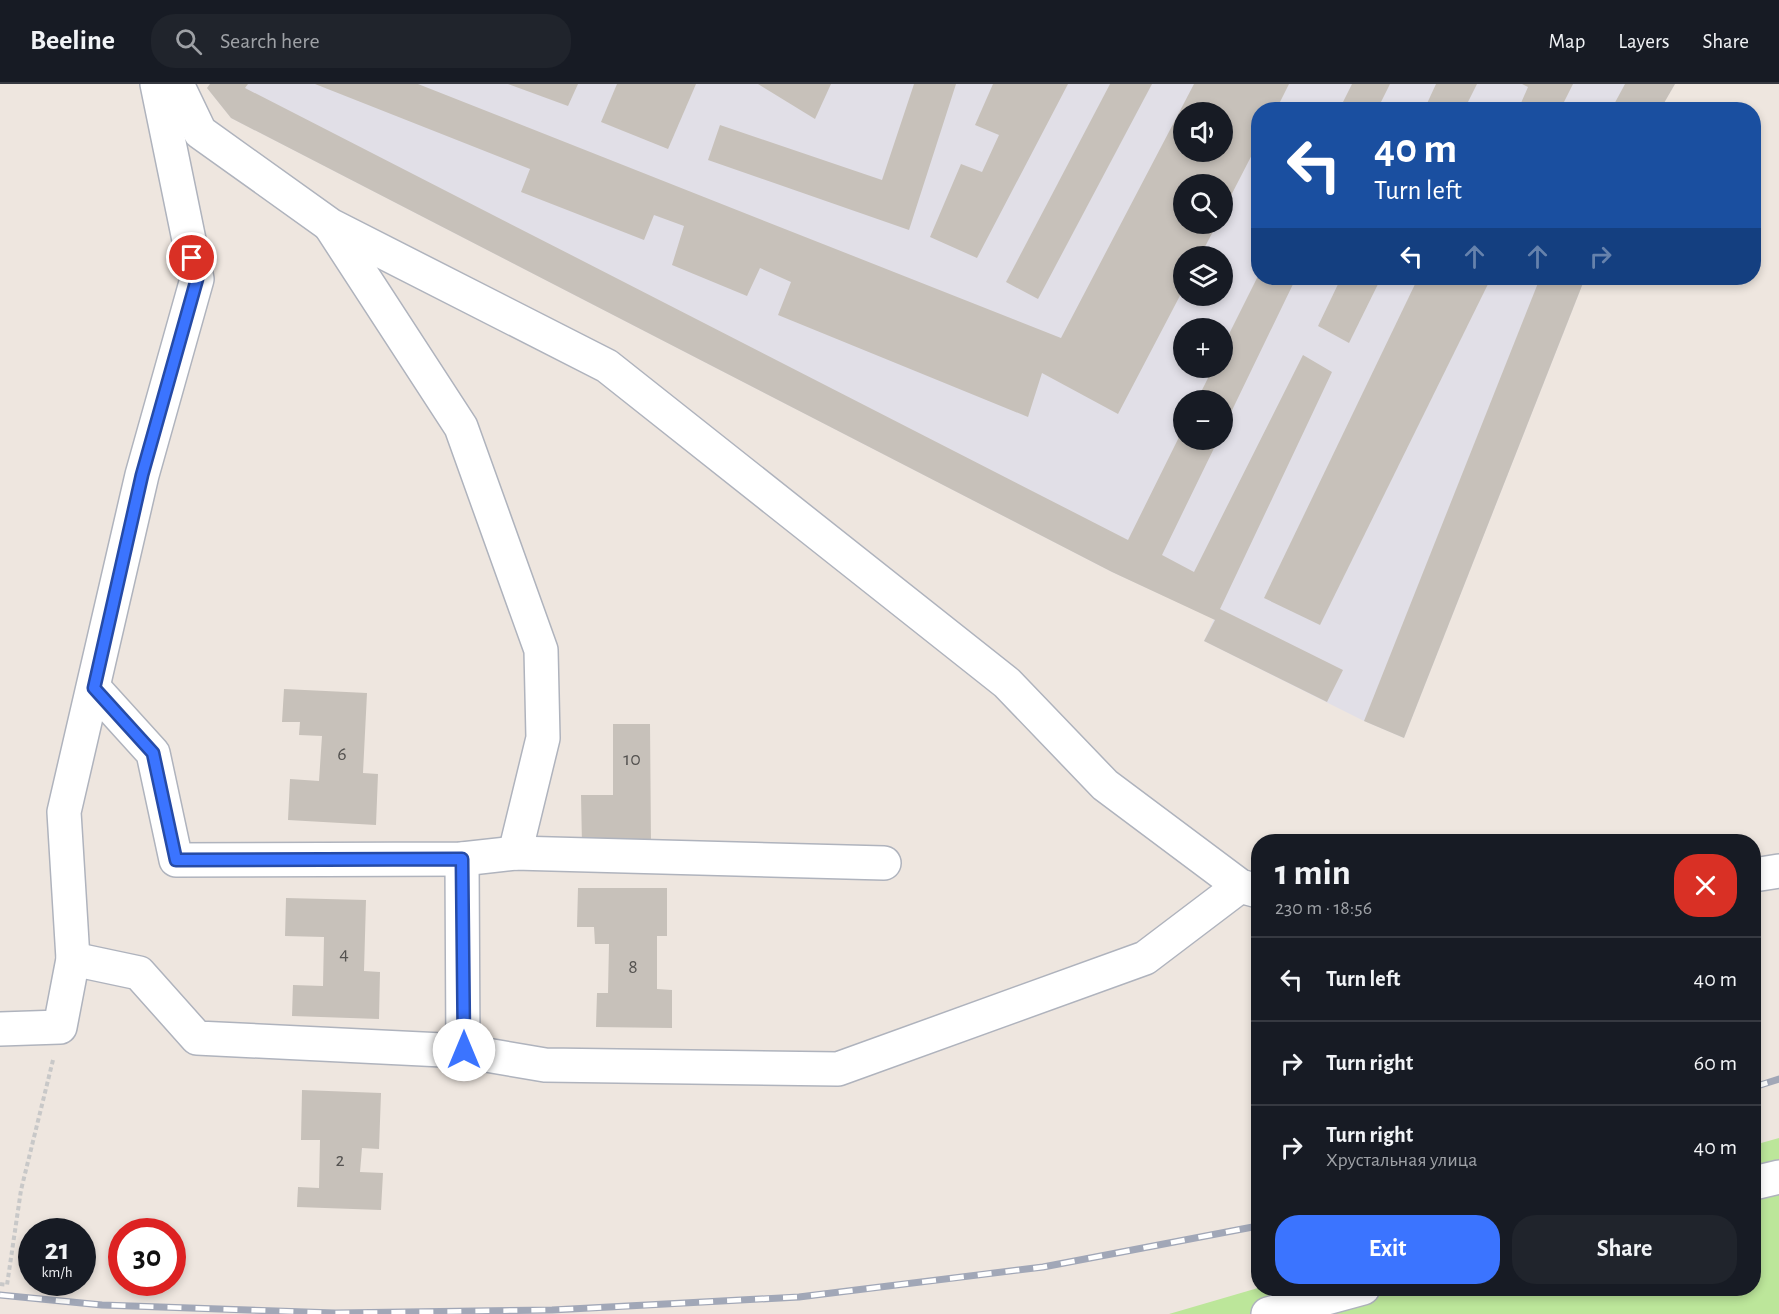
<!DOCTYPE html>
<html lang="en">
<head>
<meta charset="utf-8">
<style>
	body { margin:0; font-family:"Alegreya Sans",sans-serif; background:#20242c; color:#f1f3f6; height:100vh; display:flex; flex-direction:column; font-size:22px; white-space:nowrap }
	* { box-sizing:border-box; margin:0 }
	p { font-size:20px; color:#9ea1a6 }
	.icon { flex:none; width:33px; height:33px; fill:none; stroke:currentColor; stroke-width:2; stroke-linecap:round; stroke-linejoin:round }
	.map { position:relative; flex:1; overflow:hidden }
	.details { position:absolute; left:1251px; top:750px; width:510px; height:462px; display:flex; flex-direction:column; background:#171b24; border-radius:24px; box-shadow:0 3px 9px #0003 }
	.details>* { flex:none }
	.banner { position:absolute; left:1251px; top:18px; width:510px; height:183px; border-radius:24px; box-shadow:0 3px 9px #0003; background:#1a4fa0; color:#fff; overflow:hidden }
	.controls { position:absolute; left:1173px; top:18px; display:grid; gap:12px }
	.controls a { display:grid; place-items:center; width:60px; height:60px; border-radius:50%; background:#171b24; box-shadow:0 3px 9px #0003; font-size:30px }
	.speed { position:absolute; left:18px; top:1134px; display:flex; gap:12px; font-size:30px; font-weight:700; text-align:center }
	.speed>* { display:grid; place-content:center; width:78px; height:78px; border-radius:50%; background:#171b24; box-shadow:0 3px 9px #0003; line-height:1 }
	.speed small { font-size:15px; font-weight:400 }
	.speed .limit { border:9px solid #d22; background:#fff; color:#111 }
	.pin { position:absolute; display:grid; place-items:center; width:51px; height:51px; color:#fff; margin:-26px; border:3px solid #fff; border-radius:50%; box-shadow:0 2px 6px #0007 }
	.me { position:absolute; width:66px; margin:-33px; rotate:0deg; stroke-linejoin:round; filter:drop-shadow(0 0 4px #0008) }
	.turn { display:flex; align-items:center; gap:21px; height:126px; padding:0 24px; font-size:27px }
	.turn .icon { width:78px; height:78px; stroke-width:2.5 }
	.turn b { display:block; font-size:42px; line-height:51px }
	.lanes { display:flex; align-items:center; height:57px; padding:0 24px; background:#0003; justify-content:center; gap:30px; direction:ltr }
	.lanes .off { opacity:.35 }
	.round { display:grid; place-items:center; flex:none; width:63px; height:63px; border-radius:24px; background:#20242c }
	.headline { display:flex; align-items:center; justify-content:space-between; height:102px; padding:0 24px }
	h1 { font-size:36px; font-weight:700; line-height:45px }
	.primary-button { display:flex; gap:12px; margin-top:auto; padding:12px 24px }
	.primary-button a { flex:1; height:69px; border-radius:24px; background:#3b74ff; color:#fff; font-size:24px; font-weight:700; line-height:69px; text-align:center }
	.primary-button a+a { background:#20242c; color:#f1f3f6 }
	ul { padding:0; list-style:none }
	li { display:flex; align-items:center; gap:18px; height:84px; padding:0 24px; border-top:2px solid #363941 }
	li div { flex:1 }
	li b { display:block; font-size:22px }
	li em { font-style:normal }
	header { display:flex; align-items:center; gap:36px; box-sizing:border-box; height:84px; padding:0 30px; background:#171b24; border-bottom:2px solid #363941 }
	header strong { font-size:28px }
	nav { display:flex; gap:33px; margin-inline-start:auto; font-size:21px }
	.search { width:420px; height:54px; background:#20242c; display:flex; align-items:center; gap:15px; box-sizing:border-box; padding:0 21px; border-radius:24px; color:#9ea1a6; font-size:22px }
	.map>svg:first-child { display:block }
	.industrial { fill:#e1dfe7; fill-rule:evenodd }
	.green { fill:#bce69a }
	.building { fill:#c7c1ba; fill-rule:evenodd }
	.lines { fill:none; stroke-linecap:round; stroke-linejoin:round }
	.minor-casing { stroke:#afb3bd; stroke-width:36 }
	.path { stroke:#c8c8c8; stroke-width:4; stroke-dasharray:4.5 3; stroke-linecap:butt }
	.minor { stroke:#fff; stroke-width:33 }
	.rail-casing { stroke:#a1a7b7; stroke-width:7 }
	.rail { stroke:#fff; stroke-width:4.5; stroke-dasharray:14; stroke-linecap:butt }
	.route-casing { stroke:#264ba6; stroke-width:15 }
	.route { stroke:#3b74ff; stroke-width:10 }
	.labels { text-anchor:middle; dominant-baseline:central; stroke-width:4.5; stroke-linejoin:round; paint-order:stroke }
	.number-label { font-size:20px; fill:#545250 }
</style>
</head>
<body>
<header>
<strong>Beeline</strong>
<div class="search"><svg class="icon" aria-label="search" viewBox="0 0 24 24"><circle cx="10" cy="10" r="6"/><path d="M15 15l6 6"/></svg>Search here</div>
<nav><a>Map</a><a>Layers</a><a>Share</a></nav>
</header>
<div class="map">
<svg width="1779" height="1230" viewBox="0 0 1779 1230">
	<rect width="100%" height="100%" fill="#eee6df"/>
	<path class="industrial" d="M210 0H1675L1660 25 1258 26V194H1585L1404 654 1364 637 1204 557 1214 535 1112 488 231 34 207 4ZM1184 28H1222V68H1184ZM1184 100H1222V140H1184ZM1184 172H1222V212H1184ZM1184 244H1222V284H1184ZM1184 316H1222V356H1184Z"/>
	<polygon class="green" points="1779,1054 1779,1230 1169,1230 1258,1204 1754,1204 1754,1061"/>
	<g class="building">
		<polygon points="210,0 248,0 245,4 1128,456 1184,343 1184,356 1218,356 1162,471 1194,488 1303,271 1332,288 1220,525 1343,586 1327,618 1204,557 1215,536 1112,488 231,34 207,4"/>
		<path d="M315 0H418L1061 254 1194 0H1289L1276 26H1258V59L1222 129V100H1184V140H1217L1200 172H1184V204L1118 330 1042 289 1028 333 778 231 791 198 760 184 747 212 672 181 684 142 654 131 644 156 521 108 530 85ZM1184 28H1222V68H1184Z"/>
		<polygon points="508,0 578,0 568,22"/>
		<polygon points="617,0 696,0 668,65 601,38"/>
		<polygon points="758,0 831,0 815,35"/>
		<polygon points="914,0 956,0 909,146 708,76 720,41 882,96"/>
		<polygon points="993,0 1068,0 977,174 930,153 961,80 982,88 999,51 975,41"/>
		<polygon points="1110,0 1152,0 1038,215 1006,198"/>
		<polygon points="1352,0 1390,0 1377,26 1339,26"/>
		<polygon points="1436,0 1477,0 1464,26 1424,26"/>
		<polygon points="1522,0 1573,0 1560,26 1518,26 1528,3"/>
		<polygon points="1625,0 1675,0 1660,26 1611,26"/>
		<polygon points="1257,194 1296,194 1222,347 1222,316 1197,316 1213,284 1222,284 1222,264"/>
		<polygon points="1341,194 1381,194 1349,259 1318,242"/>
		<polygon points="1418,194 1491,194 1320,541 1264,514"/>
		<polygon points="1540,194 1585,194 1404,654 1364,637"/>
		<polygon points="284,605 367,609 363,689 378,690 376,741 288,736 290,695 319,697 322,652 299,651 300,638 282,638"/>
		<polygon points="613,640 650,640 651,761 582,761 581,711 613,711"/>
		<polygon points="578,804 667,804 667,852 657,852 657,905 672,906 672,944 596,943 597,909 608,909 609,860 595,860 594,843 577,843"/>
		<polygon points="286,814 366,816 364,887 380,888 379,935 292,932 293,901 323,902 324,853 285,852"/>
		<polygon points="302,1006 381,1009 379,1065 362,1064 360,1088 383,1089 381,1126 297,1123 298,1103 319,1104 320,1056 301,1056"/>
	</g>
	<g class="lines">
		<g class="minor-casing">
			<g id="minor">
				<polyline points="177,0 200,48 330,141 607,282 1007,599 1105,701 1240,802 1258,807"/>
				<polyline points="331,143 461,343 541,566 543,654 515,769"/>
				<polyline points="94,604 153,669 176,776 462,775 515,769 884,779"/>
				<polyline points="462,775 463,967"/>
				<polyline points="1754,791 1779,787"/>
				<polyline points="73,875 139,889 197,954 463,967 545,981 838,985 1145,874 1240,802"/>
				<polyline points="0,945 60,943 73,875 64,728 142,391 197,195 157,0"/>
				<polyline points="1754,1099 1779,1093"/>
				<polyline points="1268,1230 1363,1204"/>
			</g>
		</g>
		<polyline class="path" points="0,1200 7,1201 21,1106 53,976"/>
		<use href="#minor" class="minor"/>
		<g class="rail-casing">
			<g id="rail">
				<polyline points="1754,1003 1779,995"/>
				<polyline points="0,1211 102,1221 335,1229 552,1226 799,1213 1043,1183 1258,1142"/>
			</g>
		</g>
		<use href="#rail" class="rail"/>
	</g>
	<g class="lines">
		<g class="route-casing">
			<polyline id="route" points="192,174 197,195 142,391 94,604 153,669 176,776 462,775 464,966"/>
		</g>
		<use href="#route" class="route"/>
	</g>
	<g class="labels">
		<g class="number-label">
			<text x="342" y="670">6</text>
			<text x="632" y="675">10</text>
			<text x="344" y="870">4</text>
			<text x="633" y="883">8</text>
			<text x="340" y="1076">2</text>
		</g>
	</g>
</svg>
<div class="controls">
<a><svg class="icon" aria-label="sound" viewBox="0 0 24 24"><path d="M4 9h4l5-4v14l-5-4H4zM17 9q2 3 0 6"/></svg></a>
<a><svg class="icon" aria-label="search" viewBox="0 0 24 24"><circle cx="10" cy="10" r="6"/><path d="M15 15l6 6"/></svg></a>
<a><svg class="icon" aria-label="layers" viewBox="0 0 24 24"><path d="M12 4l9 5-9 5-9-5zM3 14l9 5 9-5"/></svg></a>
<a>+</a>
<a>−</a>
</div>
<div class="speed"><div>21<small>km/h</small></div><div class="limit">30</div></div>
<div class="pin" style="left:192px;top:174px;background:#d93025"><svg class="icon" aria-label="arrive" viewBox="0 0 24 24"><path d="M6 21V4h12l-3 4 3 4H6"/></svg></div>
<svg class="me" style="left:464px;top:966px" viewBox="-20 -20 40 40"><circle r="19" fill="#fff"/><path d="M0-13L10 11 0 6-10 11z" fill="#3b74ff"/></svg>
<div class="banner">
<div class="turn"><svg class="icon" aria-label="left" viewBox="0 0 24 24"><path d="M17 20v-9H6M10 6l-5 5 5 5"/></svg><div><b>40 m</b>Turn left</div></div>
<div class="lanes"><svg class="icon" aria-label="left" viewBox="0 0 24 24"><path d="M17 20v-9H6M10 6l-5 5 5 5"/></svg><svg class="icon off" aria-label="ahead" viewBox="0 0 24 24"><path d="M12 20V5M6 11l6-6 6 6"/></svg><svg class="icon off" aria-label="ahead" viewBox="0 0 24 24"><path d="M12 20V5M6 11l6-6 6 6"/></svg><svg class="icon off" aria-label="right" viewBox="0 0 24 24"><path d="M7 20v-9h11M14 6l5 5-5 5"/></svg></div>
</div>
<section class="details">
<div class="headline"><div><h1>1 min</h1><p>230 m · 18:56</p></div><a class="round" style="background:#d93025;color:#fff"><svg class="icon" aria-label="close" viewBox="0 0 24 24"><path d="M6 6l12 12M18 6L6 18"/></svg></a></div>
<ul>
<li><svg class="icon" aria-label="left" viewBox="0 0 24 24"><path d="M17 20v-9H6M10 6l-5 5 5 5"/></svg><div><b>Turn left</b></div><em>40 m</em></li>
<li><svg class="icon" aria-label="right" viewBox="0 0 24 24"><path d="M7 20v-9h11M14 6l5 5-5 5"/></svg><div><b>Turn right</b></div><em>60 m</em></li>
<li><svg class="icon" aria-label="right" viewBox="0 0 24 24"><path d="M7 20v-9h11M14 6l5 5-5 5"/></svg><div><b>Turn right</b><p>Хрустальная улица</p></div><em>40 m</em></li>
</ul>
<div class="primary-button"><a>Exit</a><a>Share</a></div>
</section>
</div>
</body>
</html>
